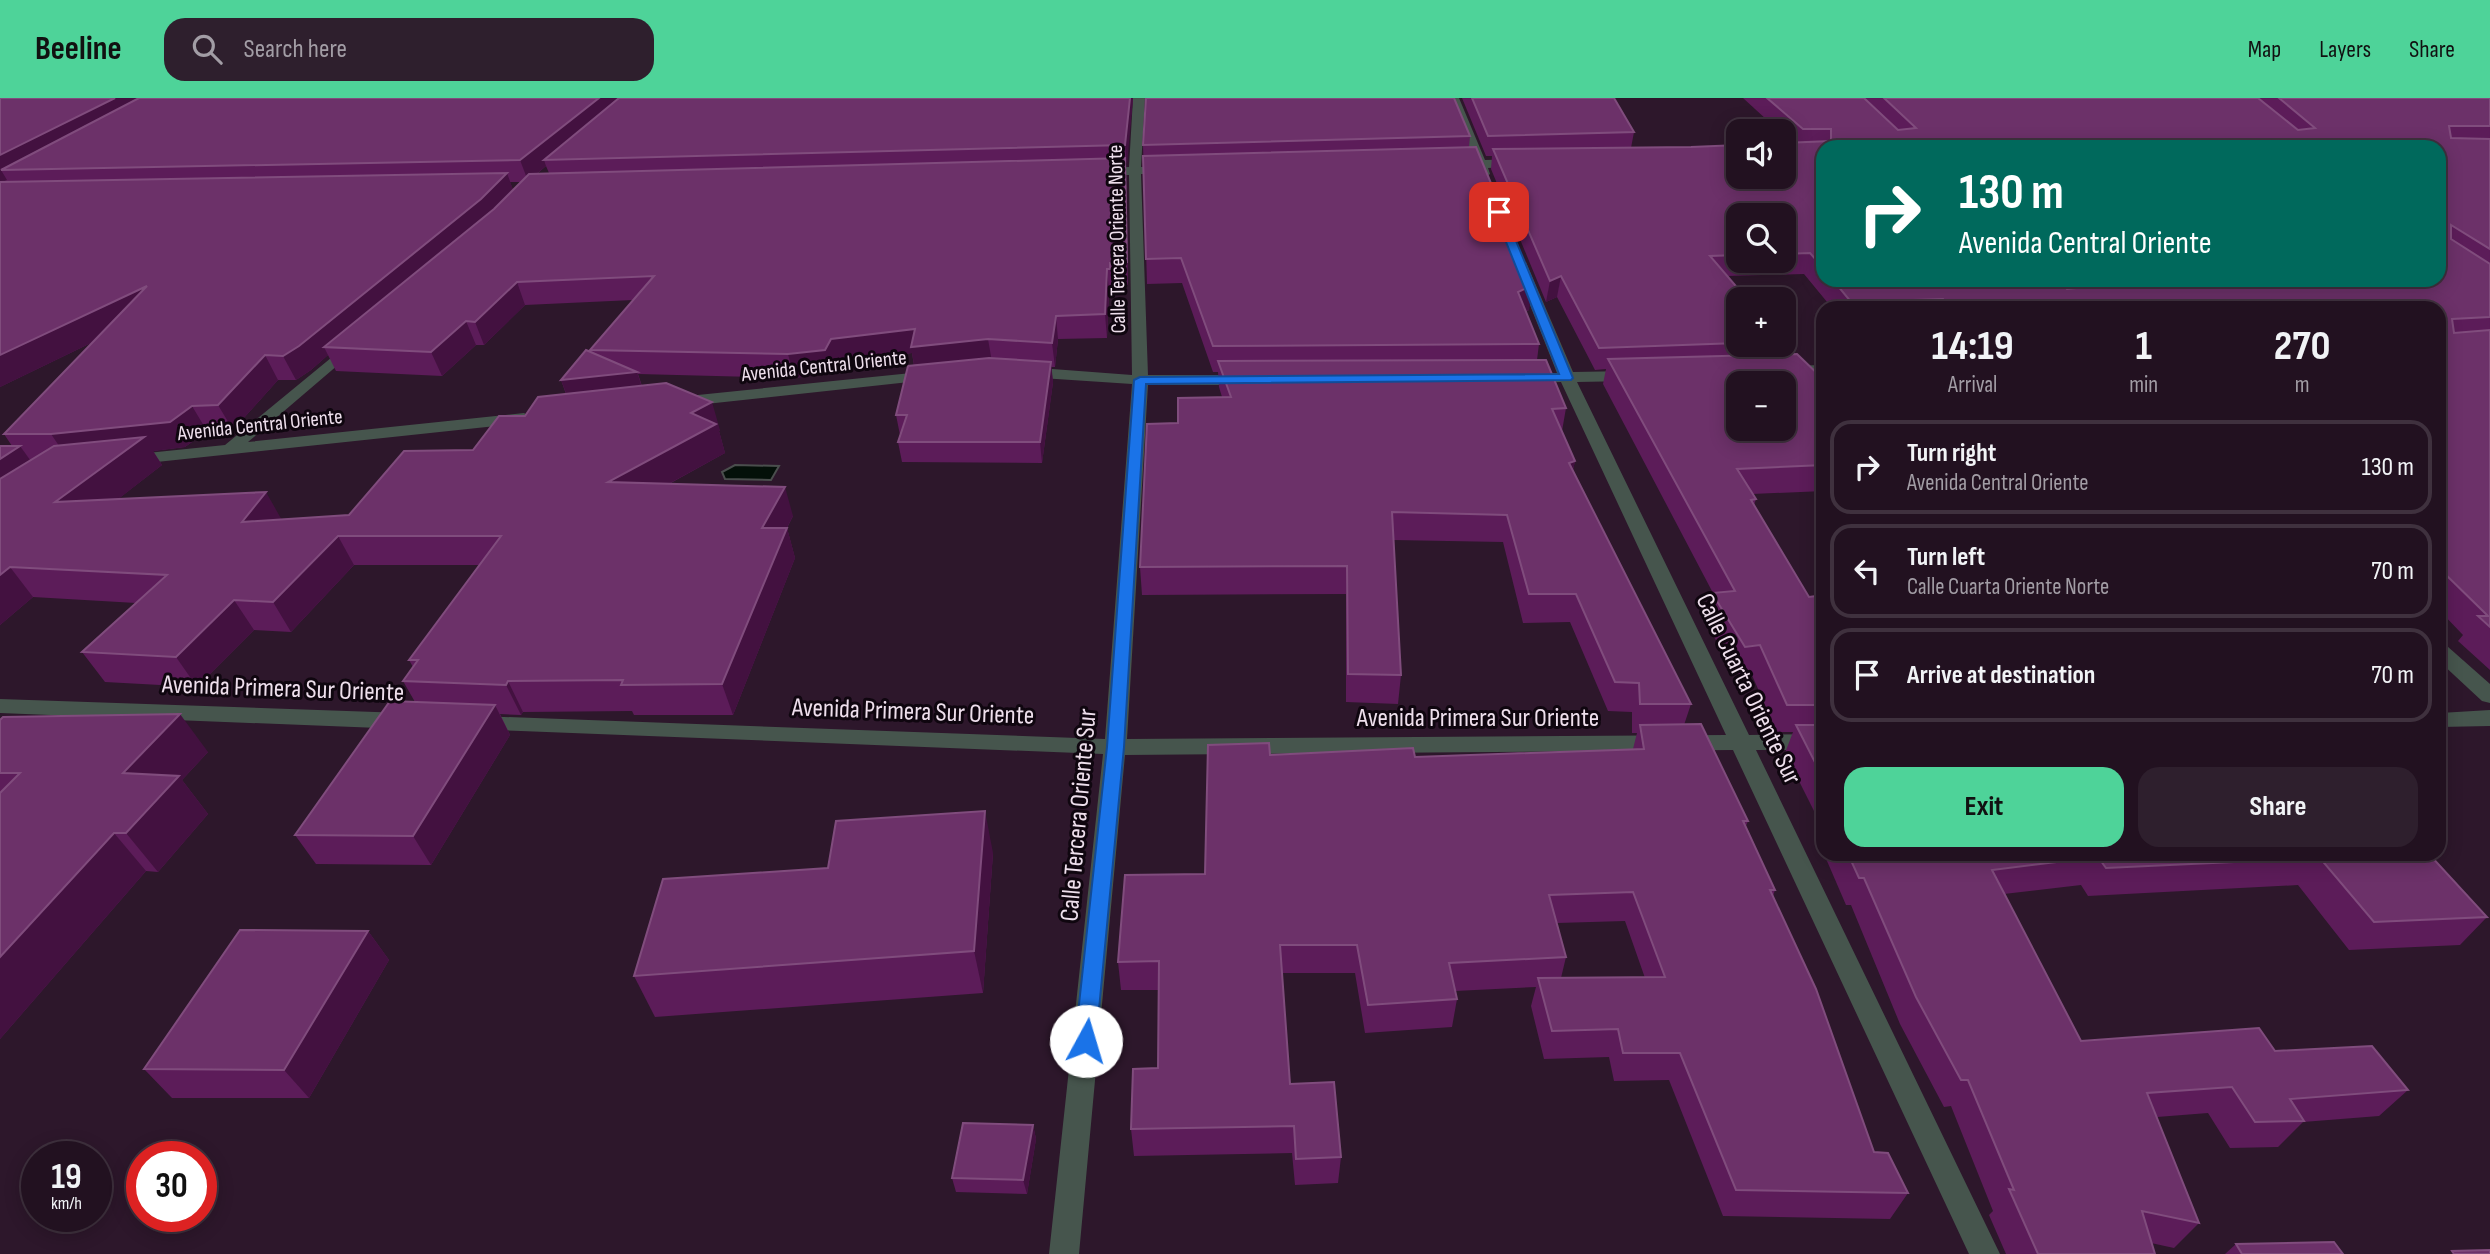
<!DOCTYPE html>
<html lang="en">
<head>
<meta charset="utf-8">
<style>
	body { margin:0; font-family:"Sofia Sans Condensed",sans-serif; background:#2e1f2d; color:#f1f3f6; height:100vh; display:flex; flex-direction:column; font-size:26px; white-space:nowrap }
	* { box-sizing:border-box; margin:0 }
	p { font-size:23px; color:#a29da5 }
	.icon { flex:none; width:38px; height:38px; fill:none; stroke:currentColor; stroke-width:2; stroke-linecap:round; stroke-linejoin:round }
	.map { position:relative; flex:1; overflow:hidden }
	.details { position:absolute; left:1816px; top:203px; width:630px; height:560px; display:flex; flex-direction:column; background:#221120; border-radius:21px; box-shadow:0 4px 18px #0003,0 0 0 2px #3f313e }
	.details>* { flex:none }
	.banner { position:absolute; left:1816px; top:42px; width:630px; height:147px; border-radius:21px; box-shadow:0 4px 18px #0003,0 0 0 2px #3f313e; background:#00695c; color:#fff; overflow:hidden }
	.fabs { position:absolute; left:1726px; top:21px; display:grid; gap:14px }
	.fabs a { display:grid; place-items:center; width:70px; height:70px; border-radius:14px; background:#221120; box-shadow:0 4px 18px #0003,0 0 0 2px #3f313e; font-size:35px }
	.speed { position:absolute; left:21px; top:1043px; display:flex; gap:14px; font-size:35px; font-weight:700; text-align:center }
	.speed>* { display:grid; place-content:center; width:91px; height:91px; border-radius:50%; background:#221120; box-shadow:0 4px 18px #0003,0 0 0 2px #3f313e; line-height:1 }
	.speed small { font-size:18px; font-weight:400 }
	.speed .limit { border:10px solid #d22; background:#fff; color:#111 }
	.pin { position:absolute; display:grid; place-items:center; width:60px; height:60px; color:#fff; margin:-30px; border-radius:14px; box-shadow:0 4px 10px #0006 }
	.me { position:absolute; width:77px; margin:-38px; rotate:6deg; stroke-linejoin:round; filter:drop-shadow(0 0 5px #0008) }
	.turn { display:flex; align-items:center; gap:24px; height:147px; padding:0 28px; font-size:32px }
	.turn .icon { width:91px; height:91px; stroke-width:2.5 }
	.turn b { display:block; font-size:49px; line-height:60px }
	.eta { display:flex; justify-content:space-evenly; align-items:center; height:119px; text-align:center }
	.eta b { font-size:42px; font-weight:700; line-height:49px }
	.cta { display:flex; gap:14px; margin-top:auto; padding:14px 28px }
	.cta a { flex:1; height:80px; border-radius:21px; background:#4ed399; color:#111; font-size:28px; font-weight:700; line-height:80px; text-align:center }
	.cta a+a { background:#2e1f2d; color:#f1f3f6 }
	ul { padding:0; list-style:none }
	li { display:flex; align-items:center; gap:21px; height:94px; margin:0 14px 10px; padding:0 14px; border:4px solid #3f313e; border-radius:21px }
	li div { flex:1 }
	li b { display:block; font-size:26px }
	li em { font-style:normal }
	header { display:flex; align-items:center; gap:42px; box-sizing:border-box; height:98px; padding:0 35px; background:#4ed399; color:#111 }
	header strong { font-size:33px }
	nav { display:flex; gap:38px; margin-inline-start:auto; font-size:24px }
	.search { width:490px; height:63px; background:#2e1f2d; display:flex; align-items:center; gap:18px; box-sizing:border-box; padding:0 24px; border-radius:21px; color:#a29da5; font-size:26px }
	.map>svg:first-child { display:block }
	.water { fill:#041009; stroke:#4a4e4d; stroke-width:2 }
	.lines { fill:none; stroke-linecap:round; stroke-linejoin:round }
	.minor { fill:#46554d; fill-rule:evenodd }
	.wall { fill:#5c1c59; fill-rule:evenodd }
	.shaded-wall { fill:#431140 }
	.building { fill:#6c3169; stroke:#804c7d; stroke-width:2; fill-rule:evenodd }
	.route { fill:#1a73e8; stroke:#114b97; stroke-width:2 }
	.labels { text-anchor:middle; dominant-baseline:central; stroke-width:6; stroke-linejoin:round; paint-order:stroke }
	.far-street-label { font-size:21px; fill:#eedfec; stroke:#0f060f }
	.street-label { font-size:26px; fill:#eedfec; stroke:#0f060f }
</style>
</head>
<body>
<header>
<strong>Beeline</strong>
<div class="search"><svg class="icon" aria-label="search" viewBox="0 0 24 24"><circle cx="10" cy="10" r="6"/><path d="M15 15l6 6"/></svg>Search here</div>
<nav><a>Map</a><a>Layers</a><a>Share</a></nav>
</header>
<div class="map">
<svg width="2490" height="1156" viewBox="0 0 2490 1156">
	<rect width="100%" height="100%" fill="#2d172b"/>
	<polygon class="water" points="735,367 779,368 771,382 725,381 722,374"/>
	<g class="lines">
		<g class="minor">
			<polygon points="1133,0 1145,0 1141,69 1170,68 1176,72 1170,76 1141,76 1148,277 1246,277 1254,282 1246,287 1148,287 1127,641 1726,637 1561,284 1526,285 1518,280 1526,275 1557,275 1514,167 1526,164 1573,274 1630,273 1638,278 1630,283 1577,284 1749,637 1824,636 1824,652 1756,652 2000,1156 1969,1156 1733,652 1125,657 1079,1156 1049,1156 1103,656 471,631 468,626 471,621 479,618 1105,641 1132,286 1026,279 1018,274 1026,269 1132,277 1129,77 1097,78 1091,74 1097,70 1129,69"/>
			<polygon points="1447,0 1459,0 1485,62 1520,61 1524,62 1524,68 1488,70 1490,76 1484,80 1480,79 1475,70 1450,70 1450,64 1473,63"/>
			<polygon points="354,241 362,246 359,249 248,344 524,315 532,320 524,325 128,367 119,362 128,357 225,347"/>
			<polygon points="1824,267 1824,277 1785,278 1777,273 1785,268"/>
			<polygon points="931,273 939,278 937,281 678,309 670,304 678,299"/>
			<polygon points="2440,546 2447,548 2490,586 2490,605 2482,603 2440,564"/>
			<polygon points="0,601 404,615 412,618 415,623 412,628 404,631 0,615"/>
			<polygon points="2490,612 2490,628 2440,629 2440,615"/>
		</g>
	</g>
	<g class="wall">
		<path d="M0 0H1133L1126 67 1128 187H1112V193H1109L1107 240 1058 241 1055 269H1051L1053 284 1042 365 902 364 898 344 900 337 896 317 914 268 912 255 836 265 830 275 794 280 638 276 642 288 720 332 719 333 725 355 669 386 793 418 787 430 795 460 733 617H634L632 613 523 614 521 617 500 616 510 637 431 767 316 766 295 737 415 604 403 583 413 569 409 562 479 467H354L291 534 254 532 197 589 105 584 82 554 136 505 33 499 0 527 12 348 4 336 93 244 0 289ZM546 68 549 75H538ZM510 84H521L513 92ZM633 202 590 252 591 254 561 282 566 296 525 318 473 352 349 417 282 421 118 401 162 367 153 353 185 349 207 333 233 332 278 282H296L311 272 328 257 336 273 442 278 476 247H484L525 207Z"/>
		<path d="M1462 0H1614L1634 34 1631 50 1691 49 1792 45 1783 37V33H1779L1743 0H2490V572L2458 543 2463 537 2440 513V210H1832L1804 176 1727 178 1738 201V247H1783L1780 257 1824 282V393L1752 396 1756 401 1754 407 1809 499 1824 497V733L1785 655 1793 634H1777L1751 575 1736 576 1704 522 1712 495H1713L1603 286 1606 271 1595 272 1557 199 1546 204 1491 71 1492 58H1486ZM1824 49 2440 182H1824ZM1738 117H1783V163H1738Z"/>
		<path d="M1470 38 1469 49 1529 212 1526 214 1539 246 1537 262 1566 310 1562 333 1575 363 1573 372 1691 606 1684 627 1748 723 1746 728 1775 792 1773 798 1874 1054 1908 1095 1890 1121 1723 1118 1669 982 1614 983 1609 959 1544 961 1531 908 1536 889 1455 893 1457 901 1452 929 1365 935 1355 875H1282L1290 986 1341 1059 1338 1085 1295 1087 1292 1055 1134 1058 1131 1031 1158 970 1159 892H1121L1118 864 1205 776 1270 657 1415 659 1633 651 1637 635H1632V614L1608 613 1570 524 1523 525 1503 444 1393 442 1401 577 1398 606 1346 604V496L1142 497 1140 469 1178 325 1222 299 1219 289 1218 274H1213L1182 185 1147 186 1143 47ZM1625 823 1645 880H1561L1566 859 1557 825Z"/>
		<polygon points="0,622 208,654 182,682 208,716 158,774 146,773 0,941"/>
		<polygon points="1824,735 1824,754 1820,745"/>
		<polygon points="993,755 983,895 655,919 634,878 828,770"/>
		<polygon points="1824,756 2429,756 2487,819 2460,847 2349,852 2298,787 2088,798 2081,787 2004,796 2081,943 2275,953 2408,992 2379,1018 2303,1024 2278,1049 2230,1050 2208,1015 2157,1019 2199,1125 2174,1150 2151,1145 2155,1156 2006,1156 1989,1117 1993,1113 1951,1008 1944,1009 1900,926 1851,807 1846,807"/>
		<polygon points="368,833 389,862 309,1000 172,1000 144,971"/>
		<polygon points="1033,1027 1036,1041 1027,1096 956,1094 952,1080"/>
		<polygon points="2236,1146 2343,1156 2225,1156"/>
	</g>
	<g class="shaded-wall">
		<polygon points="115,0 164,0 1,72 7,82 0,85 0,57"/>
		<polygon points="599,0 629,0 544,62 546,68 528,83 520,62"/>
		<polygon points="1130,0 1133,0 1127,67 1125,47"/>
		<polygon points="1125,60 1126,81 1128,187 1127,164"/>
		<polygon points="507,75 515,97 324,249 328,257 311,272 296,282 283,258"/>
		<polygon points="1107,171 1109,193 1107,240 1105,216"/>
		<polygon points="1561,178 1557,199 1546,204 1550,183"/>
		<polygon points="517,184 525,207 484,247 475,224"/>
		<polygon points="1533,187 1529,212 1514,219 1518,194"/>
		<polygon points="147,188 161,211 0,289 0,257"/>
		<polygon points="1056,218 1058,241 1055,269 1052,245"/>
		<polygon points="466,223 476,247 442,278 431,254"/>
		<polygon points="915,231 988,241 992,264 915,272 912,255 836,265 830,275 794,280 788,256 831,241"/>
		<polygon points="265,257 278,282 233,332 218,307"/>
		<polygon points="1051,264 1053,284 1042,365 1040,344"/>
		<polygon points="637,274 646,301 571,308 561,282"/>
		<polygon points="712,304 720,332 719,333 725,355 619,413 608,384 691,315"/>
		<polygon points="192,308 207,333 185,349 153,353 162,367 76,434 55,404 68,361 51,336"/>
		<polygon points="20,348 41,377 0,405 0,361"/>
		<polygon points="1575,363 1569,390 1569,365"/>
		<polygon points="785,389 793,418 771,460 762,430"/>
		<polygon points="266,394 283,424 242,424"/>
		<polygon points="787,430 795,460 733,617 722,586"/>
		<polygon points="338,438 354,467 291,534 273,504"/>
		<polygon points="10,469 33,499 0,527 0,477"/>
		<polygon points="234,502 254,532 197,589 176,559"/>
		<polygon points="508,583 523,614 521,617 506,587"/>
		<polygon points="495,607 510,637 431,767 413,738"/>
		<polygon points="180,616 208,654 182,682 208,716 158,774 126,735 123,675"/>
		<polygon points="985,713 993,755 983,895 974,853"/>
		<polygon points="114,735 146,773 0,941 0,859"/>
		<polygon points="368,833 389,862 309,1000 284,972"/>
		<polygon points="1033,1027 1036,1041 1027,1096 1023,1082"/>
	</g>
	<g class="building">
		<polygon points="0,0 115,0 0,57"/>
		<polygon points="139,0 599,0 520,62 1,72"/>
		<polygon points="619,0 1130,0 1125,47 544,62"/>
		<polygon points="1146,0 1454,0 1470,38 1143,47"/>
		<polygon points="1472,0 1614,0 1634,34 1488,38"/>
		<polygon points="1767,0 1864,0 1898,32 1916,30 1884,0 2258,0 2298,32 2315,30 2279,0 2490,0 2490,28 2449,28 2451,40 2490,41 2490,151 2451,127 2451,141 2490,166 2490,219 2452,221 2454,235 2490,232 2490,529 2478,518 2488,518 2440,471 2440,210 1952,210 1943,201 1851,204 1833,182 2059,182 2067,191 2087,189 2080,182 2440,182 2440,49 1824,49 1824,171 1810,155 1783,156 1783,117 1738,117 1738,157 1710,158 1747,201 1738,201 1738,245 1599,250 1561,178 1550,183 1493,51 1691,49 1738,47 1738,79 1783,79 1783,45 1831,43 1831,31 1803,31"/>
		<polygon points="1476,49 1533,187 1518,194 1539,246 1213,248 1181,160 1146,161 1143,58"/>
		<polygon points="1125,60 1127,164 1110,165 1110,171 1107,171 1105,216 1056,218 1052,245 988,241 911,249 915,231 831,241 825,252 788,256 590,252 654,178 517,184 475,224 466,223 431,254 324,249 494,111 529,76"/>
		<polygon points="507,75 481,101 299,248 283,258 265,257 218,307 192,308 170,324 51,336 4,336 147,188 0,257 0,84"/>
		<polygon points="586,252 637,274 561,282"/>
		<path d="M1797 256 1824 282V367L1737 371 1756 401 1751 402 1809 499 1824 497V607H1787L1760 547 1745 549 1712 495 1735 493 1608 261ZM1738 285H1783V331H1738Z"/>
		<polygon points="989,260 1051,264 1040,344 898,344 907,317 896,317 908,268"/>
		<polygon points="1546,262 1566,310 1552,311 1575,363 1569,365 1691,606 1640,606 1639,585 1615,584 1576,496 1529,496 1507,417 1392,414 1401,577 1348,576 1347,468 1140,469 1147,326 1178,325 1178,300 1231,299 1218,263"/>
		<polygon points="666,285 712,304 691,315 716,326 608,384 785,389 762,430 787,430 722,586 621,587 623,582 508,583 506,587 403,583 418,562 409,562 501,438 338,438 273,504 234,502 176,559 82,554 167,477 10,469 0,477 0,381 54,348 144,339 55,404 266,394 242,424 349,417 404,353 473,352 499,318 525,318 538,299"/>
		<polygon points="0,348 20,348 0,361"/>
		<polygon points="390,603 495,607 413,738 295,737"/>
		<polygon points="180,616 123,675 179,678 126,735 114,735 0,859 0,695 20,675 0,675 0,622 3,619"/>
		<polygon points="1701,626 1748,723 1743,723 1775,792 1770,792 1816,891 1874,1054 1888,1055 1908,1095 1736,1092 1680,955 1623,955 1618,931 1552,933 1538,880 1665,879 1633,794 1549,797 1566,859 1449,865 1457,901 1368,907 1357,847 1280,847 1290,986 1334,984 1341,1059 1296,1061 1294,1028 1131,1031 1133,971 1158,970 1159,863 1118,864 1125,777 1205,776 1208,647 1269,645 1270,657 1413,650 1415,659 1644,651 1640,627"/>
		<polygon points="1796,627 1824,627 1824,682"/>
		<polygon points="985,713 974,853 634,878 663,781 828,770 836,723"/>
		<polygon points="1848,756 2429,756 2487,819 2374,824 2320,760 2106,770 2098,759 1992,772 2081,943 2259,930 2275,953 2372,948 2408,992 2290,1001 2304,1023 2255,1024 2232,989 2147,995 2199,1125 2142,1113 2155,1156 2038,1156 2009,1091 2014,1092 1968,982 1961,982 1916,899 1864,780 1859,780"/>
		<polygon points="240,832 368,833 284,972 144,971"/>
		<polygon points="963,1025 1033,1027 1023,1082 952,1080"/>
		<polygon points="2334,1144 2343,1156 2242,1156 2236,1146"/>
		<polygon points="2490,1152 2490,1156 2454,1156 2452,1153"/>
	</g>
	<polygon class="route" points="1499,111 1504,114 1573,280 1571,282 1146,286 1124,649 1096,943 1093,949 1086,952 1078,949 1075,943 1107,649 1134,282 1140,279 1559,276 1494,114"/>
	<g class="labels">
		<g class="far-street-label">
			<text transform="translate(1117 141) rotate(-91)">Calle Tercera Oriente Norte</text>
			<text transform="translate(824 268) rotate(-6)">Avenida Central Oriente</text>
			<text transform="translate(260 327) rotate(-6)">Avenida Central Oriente</text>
		</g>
		<g class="street-label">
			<text transform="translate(283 591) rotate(2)">Avenida Primera Sur Oriente</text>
			<text transform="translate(1748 591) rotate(64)">Calle Cuarta Oriente Sur</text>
			<text transform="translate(913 614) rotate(2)">Avenida Primera Sur Oriente</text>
			<text x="1478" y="620">Avenida Primera Sur Oriente</text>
			<text transform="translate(1079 717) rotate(-85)">Calle Tercera Oriente Sur</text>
		</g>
	</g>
</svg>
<div class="fabs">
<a><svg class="icon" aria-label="sound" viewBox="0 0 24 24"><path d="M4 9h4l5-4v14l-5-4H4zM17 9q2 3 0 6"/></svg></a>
<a><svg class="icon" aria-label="search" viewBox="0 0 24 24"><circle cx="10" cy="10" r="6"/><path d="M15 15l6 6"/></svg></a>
<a>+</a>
<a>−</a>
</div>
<div class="speed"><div>19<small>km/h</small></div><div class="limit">30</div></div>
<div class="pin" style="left:1499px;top:114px;background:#d93025"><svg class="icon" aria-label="arrive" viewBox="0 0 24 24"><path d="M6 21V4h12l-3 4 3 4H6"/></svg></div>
<svg class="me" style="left:1086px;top:943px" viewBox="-20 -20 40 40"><circle r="19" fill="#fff"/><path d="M0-13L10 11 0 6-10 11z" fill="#1a73e8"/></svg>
<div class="banner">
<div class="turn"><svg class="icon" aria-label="right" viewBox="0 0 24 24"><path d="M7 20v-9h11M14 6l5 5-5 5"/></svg><div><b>130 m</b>Avenida Central Oriente</div></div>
</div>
<section class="details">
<div class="eta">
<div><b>14:19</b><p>Arrival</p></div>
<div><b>1</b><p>min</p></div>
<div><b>270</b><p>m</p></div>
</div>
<ul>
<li><svg class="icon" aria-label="right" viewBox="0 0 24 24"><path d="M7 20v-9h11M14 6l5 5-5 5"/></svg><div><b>Turn right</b><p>Avenida Central Oriente</p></div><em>130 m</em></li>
<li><svg class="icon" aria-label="left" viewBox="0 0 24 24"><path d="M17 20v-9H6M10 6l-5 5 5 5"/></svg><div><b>Turn left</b><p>Calle Cuarta Oriente Norte</p></div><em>70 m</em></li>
<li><svg class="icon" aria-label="arrive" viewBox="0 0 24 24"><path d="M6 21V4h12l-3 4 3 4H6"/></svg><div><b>Arrive at destination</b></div><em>70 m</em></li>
</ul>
<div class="cta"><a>Exit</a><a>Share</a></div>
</section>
</div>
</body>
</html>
